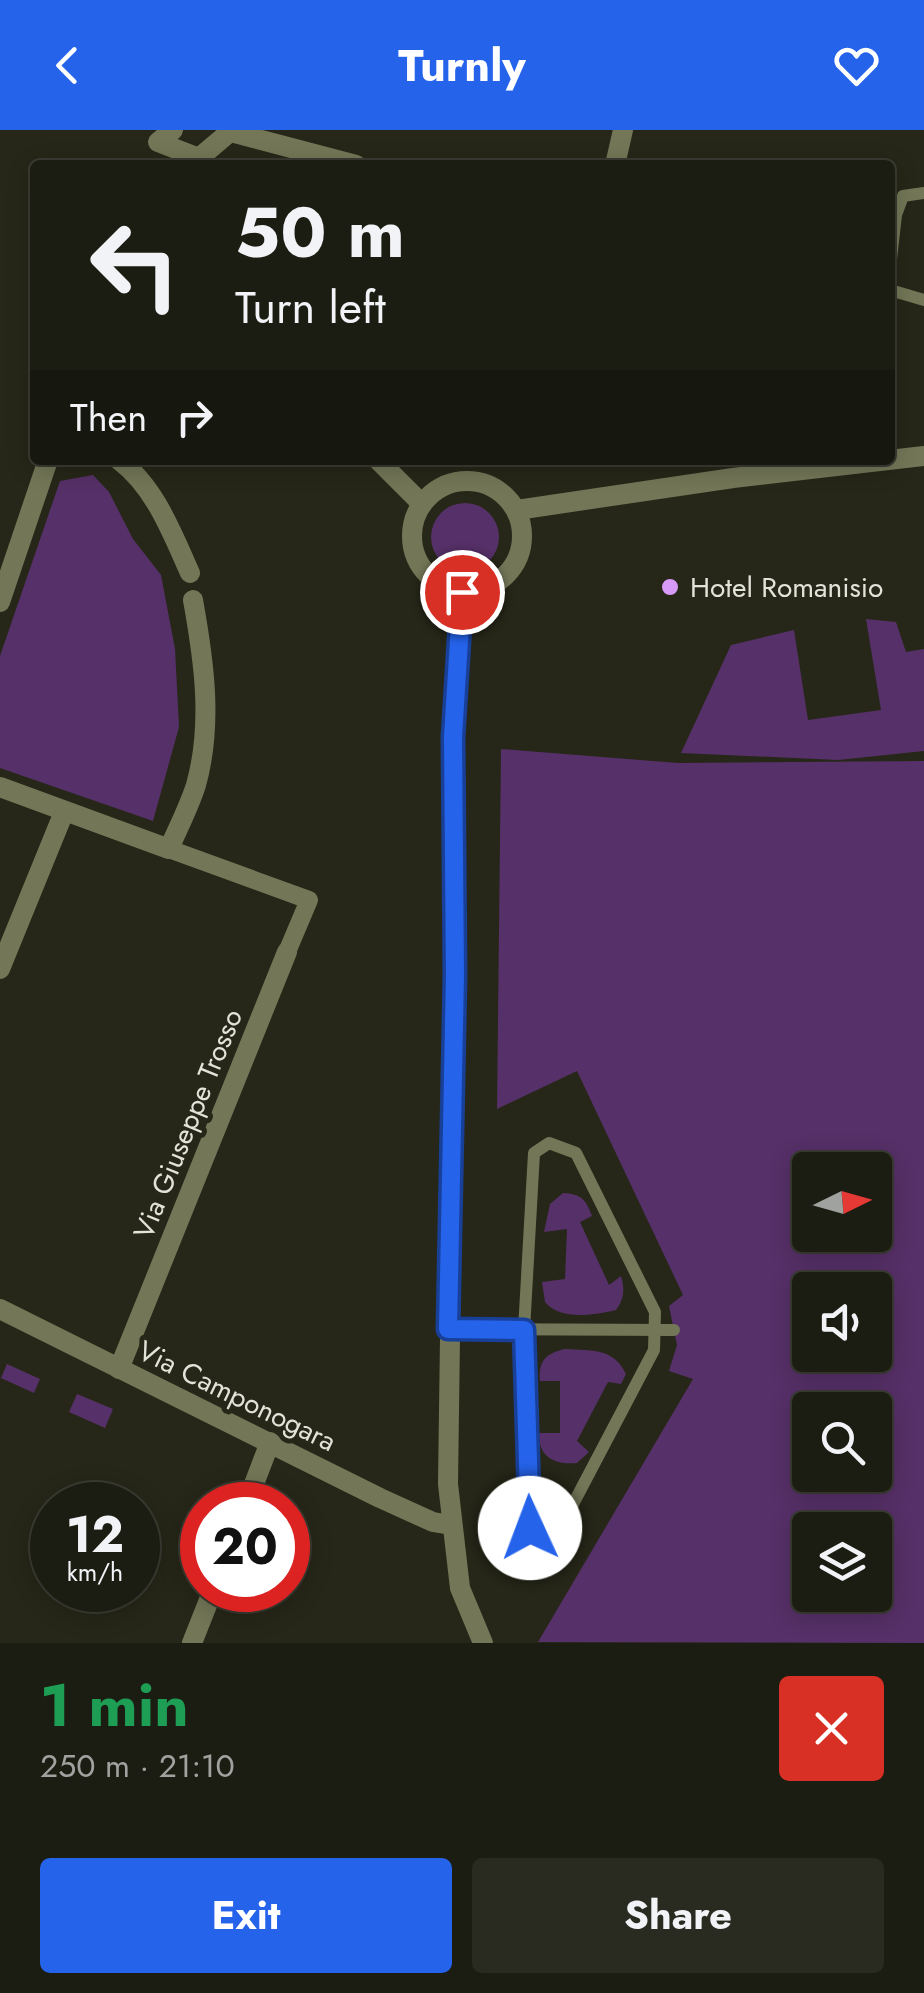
<!DOCTYPE html>
<html lang="en">
<head>
<meta charset="utf-8">
<style>
	body { margin:0; font-family:Jost,sans-serif; background:#292a20; color:#f1f3f6; height:100vh; display:flex; flex-direction:column; font-size:38px; white-space:nowrap }
	* { box-sizing:border-box; margin:0 }
	p { font-size:32px; color:#a0a29f }
	.icon { flex:none; width:55px; height:55px; fill:none; stroke:currentColor; stroke-width:2; stroke-linecap:round; stroke-linejoin:round }
	.map { position:relative; height:1513px; overflow:hidden }
	.details { display:flex; flex-direction:column; background:#1c1d12; flex:1 }
	.details>* { flex:none }
	.guide { position:absolute; left:30px; top:30px; width:865px; height:305px; border-radius:10px; box-shadow:0 5px 25px #0003,0 0 0 2px #3a3b32; background:#1c1d12; color:#f1f3f6; overflow:hidden }
	.needle { width:65px; rotate:85deg }
	.buttons { position:absolute; left:792px; top:1022px; display:grid; gap:20px }
	.buttons a { display:grid; place-items:center; width:100px; height:100px; border-radius:10px; background:#1c1d12; box-shadow:0 5px 25px #0003,0 0 0 2px #3a3b32; font-size:50px }
	.speed { position:absolute; left:30px; top:1352px; display:flex; gap:20px; font-size:50px; font-weight:700; text-align:center }
	.speed>* { display:grid; place-content:center; width:130px; height:130px; border-radius:50%; background:#1c1d12; box-shadow:0 5px 25px #0003,0 0 0 2px #3a3b32; line-height:1 }
	.speed small { font-size:25px; font-weight:400 }
	.speed .limit { border:15px solid #d22; background:#fff; color:#111 }
	.pin { position:absolute; display:grid; place-items:center; width:85px; height:85px; color:#fff; margin:-42px; border:5px solid #fff; border-radius:50%; box-shadow:0 2px 10px #0007 }
	.me { position:absolute; width:110px; margin:-55px; rotate:358deg; stroke-linejoin:round; filter:drop-shadow(0 0 8px #0008) }
	.turn { display:flex; align-items:center; gap:35px; height:210px; padding:0 40px; font-size:45px }
	.turn .icon { width:130px; height:130px; stroke-width:2.5 }
	.turn b { display:block; font-size:70px; line-height:85px }
	.then { display:flex; align-items:center; height:95px; padding:0 40px; background:#0003; gap:20px; font-size:38px }
	.round { display:grid; place-items:center; flex:none; width:105px; height:105px; border-radius:10px; background:#292a20 }
	.overview { display:flex; align-items:center; justify-content:space-between; height:170px; padding:0 40px }
	h1 { font-size:60px; font-weight:700; line-height:75px; color:#1e9e55 }
	.cta { display:flex; gap:20px; margin-top:auto; padding:20px 40px }
	.cta a { flex:1; height:115px; border-radius:10px; background:#2563eb; color:#fff; font-size:40px; font-weight:700; line-height:115px; text-align:center }
	.cta a+a { background:#292a20; color:#f1f3f6 }
	header { display:flex; justify-content:space-between; align-items:center; height:130px; padding:0 40px; background:#2563eb; color:#fff; font-size:45px; font-weight:700 }
	.map>svg:first-child { display:block }
	.green { fill:#563068; fill-rule:evenodd }
	.lines { fill:none; stroke-linecap:round; stroke-linejoin:round }
	.service { stroke:#737757; stroke-width:12 }
	.pedestrian { stroke:#737757; stroke-width:18 }
	.minor { stroke:#737757; stroke-width:20 }
	.route-casing { stroke:#184099; stroke-width:25 }
	.route { stroke:#2563eb; stroke-width:18 }
	.poi-dot { fill:#d89af8; stroke:#262718; stroke-width:4 }
	.labels { text-anchor:middle; dominant-baseline:central; stroke-width:10; stroke-linejoin:round; paint-order:stroke }
	.poi-label { font-size:28px; fill:#e2e3d9; stroke:#262718; text-anchor:start }
	.street-label { font-size:28px; fill:#e2e3d9; stroke:#262718 }
</style>
</head>
<body>
<header><svg class="icon" aria-label="back" viewBox="0 0 24 24"><path d="M15 5l-7 7 7 7"/></svg>Turnly<svg class="icon" aria-label="heart" viewBox="0 0 24 24"><path d="M12 20l-8-8c-3-5 5-10 8-4 3-6 11-1 8 4z"/></svg></header>
<div class="map">
<svg width="924" height="1513" viewBox="0 0 924 1513">
	<rect width="100%" height="100%" fill="#262718"/>
	<g class="green">
		<polygon points="93,345 109,362 133,409 161,445 175,519 179,597 153,691 0,638 0,526 60,351"/>
		<circle cx="465" cy="407" r="34"/>
		<polygon points="866,489 896,492 906,522 924,519 924,621 838,630 681,623 731,515 794,500 808,590 881,580"/>
		<path d="M501 619 678 633 924 631V1513L538 1512 693 1249 669 1241 677 1215 669 1176 683 1165 577 941 497 979ZM810 1040H875V1105H810ZM810 1160H875V1225H810ZM810 1280H875V1345H810ZM810 1400H875V1465H810Z"/>
		<path d="M563 1063C581 1064 586 1069 592 1086L580 1092 609 1155 621 1146C625 1160 624 1169 616 1180 594 1185 561 1191 545 1172L542 1152 565 1149 567 1099 544 1102 550 1074Z"/>
		<path d="M565 1219C592 1221 613 1217 626 1244L621 1254 608 1252 577 1311 589 1322 577 1333C556 1335 538 1328 539 1303H560V1251H540C538 1231 546 1223 565 1219Z"/>
		<polygon points="7,1234 40,1249 34,1263 1,1248"/>
		<polygon points="77,1264 113,1279 105,1298 69,1282"/>
	</g>
	<g class="lines">
		<g class="service">
			<polyline points="890,138 896,85 903,66 924,63"/>
			<polyline points="890,160 924,170"/>
			<polygon points="549,1013 576,1023 655,1182 654,1220 560,1399 545,1406 530,1398 524,1200 534,1023"/>
			<polyline points="448,1199 674,1200"/>
		</g>
		<polyline class="pedestrian" points="169,719 309,770 287,822"/>
		<g class="minor">
			<polyline points="173,0 158,12 199,28 232,0"/>
			<polyline points="231,2 356,35"/>
			<polyline points="615,35 623,0"/>
			<path d="M119 330C155 357 172 403 190 443"/>
			<polyline points="378,330 421,373"/>
			<circle cx="467" cy="406" r="55"/>
			<polyline points="517,380 733,348 924,326"/>
			<polyline points="462,462 453,607 455,845 448,1354 460,1458 483,1513"/>
			<polyline points="0,472 48,330"/>
			<path d="M0 657 169 719C178 698 189 677 196 655 213 594 204 531 193 470"/>
			<polyline points="0,839 64,682"/>
			<polyline points="0,1179 380,1368 433,1392 451,1395"/>
			<polyline points="119,1239 287,822"/>
			<polyline points="246,1375 270,1312"/>
			<polyline points="192,1513 213,1460"/>
		</g>
	</g>
	<g class="lines">
		<g class="route-casing">
			<polyline id="route" points="462,462 453,607 455,845 448,1199 524,1200 530,1398"/>
		</g>
		<use href="#route" class="route"/>
	</g>
	<circle class="poi-dot" cx="670" cy="457" r="10"/>
	<g class="labels">
		<g class="poi-label">
			<text x="690" y="457">Hotel Romanisio</text>
		</g>
		<g class="street-label">
			<text transform="translate(188 994) rotate(-68)">Via Giuseppe Trosso</text>
			<text transform="translate(237 1266) rotate(26)">Via Camponogara</text>
		</g>
	</g>
</svg>
<div class="buttons">
<a><svg class="needle" viewBox="-14 -14 28 28"><path d="M0-13l5 13h-10z" fill="#e53935"/><path d="M0 13l5-13h-10z" fill="#a0a29f"/></svg></a>
<a><svg class="icon" aria-label="sound" viewBox="0 0 24 24"><path d="M4 9h4l5-4v14l-5-4H4zM17 9q2 3 0 6"/></svg></a>
<a><svg class="icon" aria-label="search" viewBox="0 0 24 24"><circle cx="10" cy="10" r="6"/><path d="M15 15l6 6"/></svg></a>
<a><svg class="icon" aria-label="layers" viewBox="0 0 24 24"><path d="M12 4l9 5-9 5-9-5zM3 14l9 5 9-5"/></svg></a>
</div>
<div class="speed"><div>12<small>km/h</small></div><div class="limit">20</div></div>
<div class="pin" style="left:462px;top:462px;background:#d93025"><svg class="icon" aria-label="arrive" viewBox="0 0 24 24"><path d="M6 21V4h12l-3 4 3 4H6"/></svg></div>
<svg class="me" style="left:530px;top:1398px" viewBox="-20 -20 40 40"><circle r="19" fill="#fff"/><path d="M0-13L10 11 0 6-10 11z" fill="#2563eb"/></svg>
<div class="guide">
<div class="turn"><svg class="icon" aria-label="left" viewBox="0 0 24 24"><path d="M17 20v-9H6M10 6l-5 5 5 5"/></svg><div><b>50 m</b>Turn left</div></div>
<div class="then">Then<svg class="icon" aria-label="right" viewBox="0 0 24 24"><path d="M7 20v-9h11M14 6l5 5-5 5"/></svg></div>
</div>
</div>
<section class="details">
<div class="overview"><div><h1>1 min</h1><p>250 m · 21:10</p></div><a class="round" style="background:#d93025;color:#fff"><svg class="icon" aria-label="close" viewBox="0 0 24 24"><path d="M6 6l12 12M18 6L6 18"/></svg></a></div>
<div class="cta"><a>Exit</a><a>Share</a></div>
</section>
</body>
</html>
